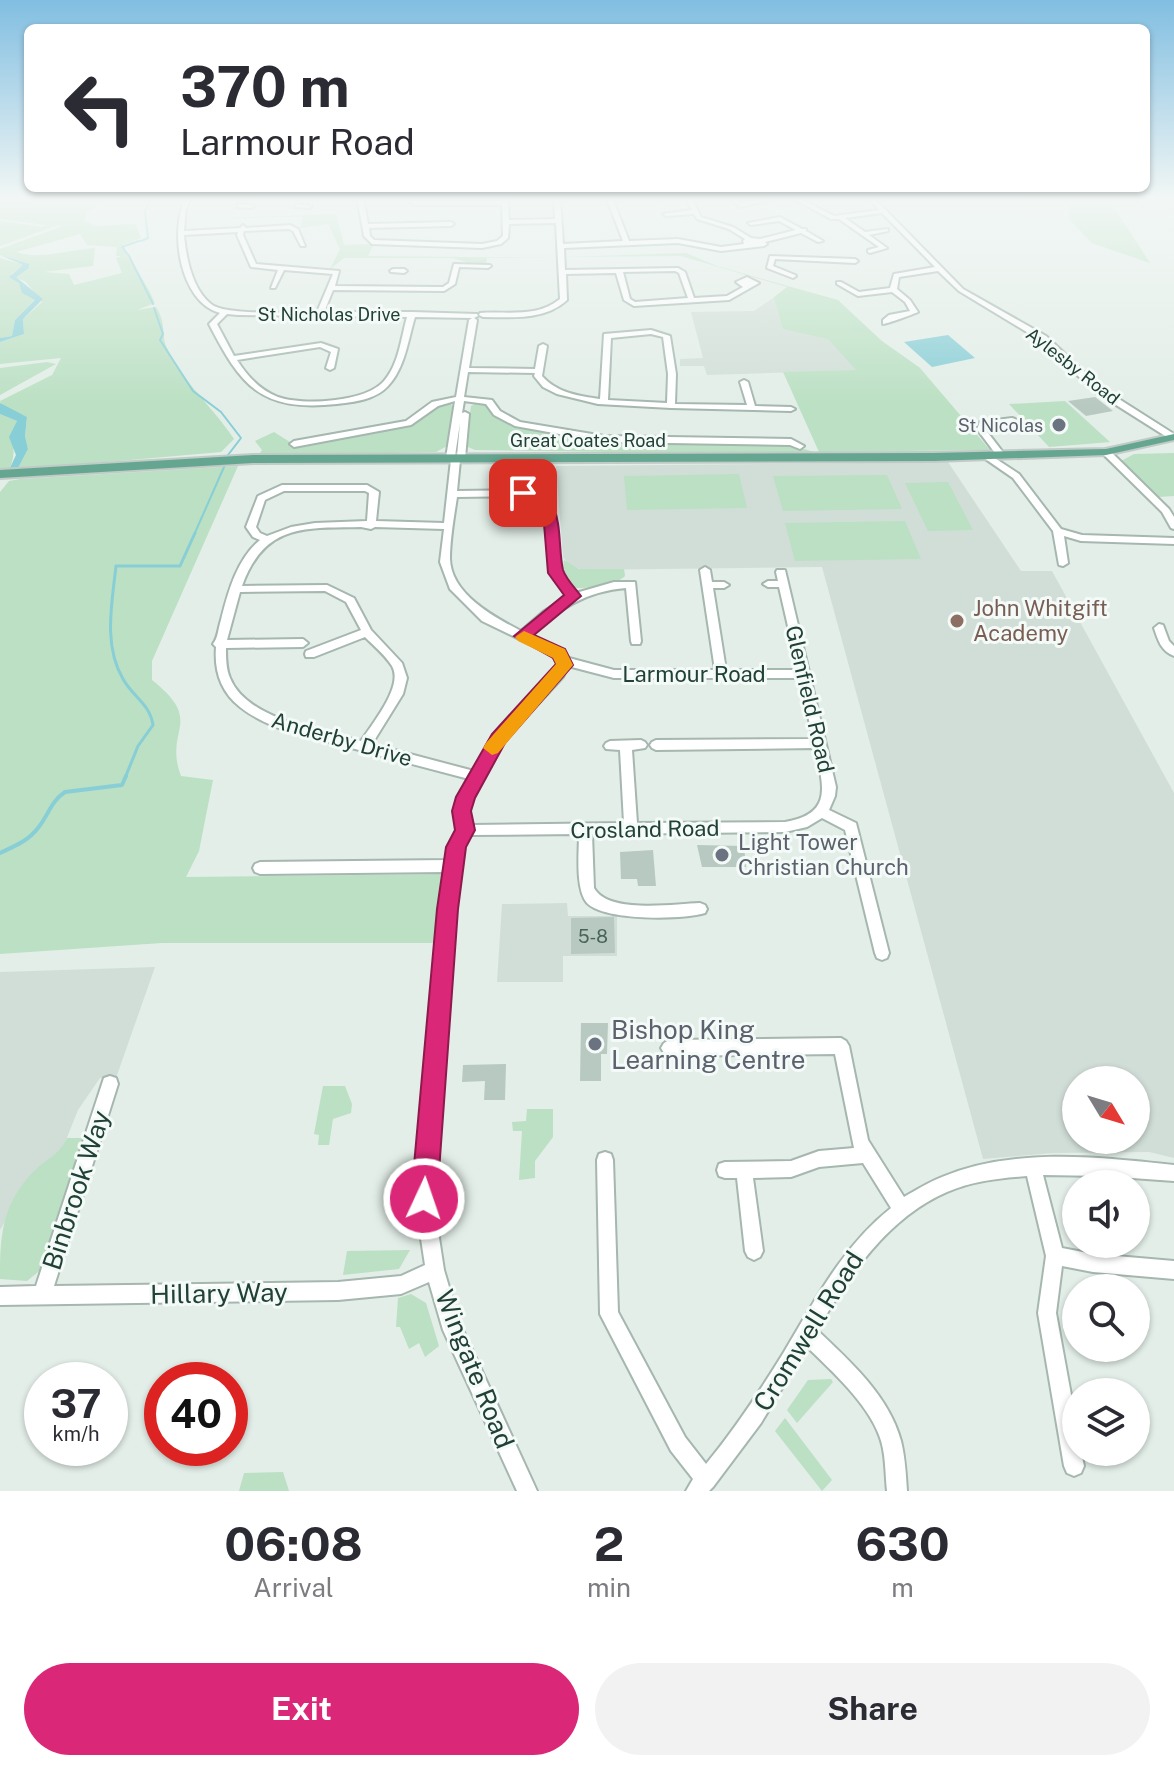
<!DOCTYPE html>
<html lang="en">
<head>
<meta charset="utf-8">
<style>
	body { margin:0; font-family:"Public Sans",sans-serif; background:#f2f2f3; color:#2b2b33; height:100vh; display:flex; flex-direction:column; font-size:30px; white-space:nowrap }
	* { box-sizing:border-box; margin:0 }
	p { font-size:26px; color:#7c7c81 }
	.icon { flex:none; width:44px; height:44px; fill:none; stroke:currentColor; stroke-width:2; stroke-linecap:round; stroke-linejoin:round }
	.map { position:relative; height:1491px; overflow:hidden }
	.panel { display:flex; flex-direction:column; background:#fff; flex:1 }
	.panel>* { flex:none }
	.top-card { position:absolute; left:24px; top:24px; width:1126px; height:168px; border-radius:12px; box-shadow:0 2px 6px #0004; background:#fff; color:#2b2b33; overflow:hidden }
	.needle { width:52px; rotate:128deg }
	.buttons { position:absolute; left:1062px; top:1066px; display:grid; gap:16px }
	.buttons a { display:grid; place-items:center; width:88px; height:88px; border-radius:50%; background:#fff; box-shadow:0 2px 6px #0004; font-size:40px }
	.speed { position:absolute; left:24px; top:1362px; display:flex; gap:16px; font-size:40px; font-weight:700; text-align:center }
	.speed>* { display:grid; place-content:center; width:104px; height:104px; border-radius:50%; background:#fff; box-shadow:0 2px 6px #0004; line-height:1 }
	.speed small { font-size:20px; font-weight:400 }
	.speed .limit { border:12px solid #d22; background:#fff; color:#111 }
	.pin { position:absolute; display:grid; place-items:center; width:68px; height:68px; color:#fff; margin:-34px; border-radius:16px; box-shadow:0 4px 12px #0006 }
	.me { position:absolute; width:88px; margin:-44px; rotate:3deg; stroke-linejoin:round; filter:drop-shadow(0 0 6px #0008) }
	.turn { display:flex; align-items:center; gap:28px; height:168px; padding:0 24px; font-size:36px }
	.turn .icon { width:104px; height:104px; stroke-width:2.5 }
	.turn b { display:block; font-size:56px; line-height:68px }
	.eta { display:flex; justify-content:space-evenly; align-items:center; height:136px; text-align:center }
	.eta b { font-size:48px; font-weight:700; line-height:56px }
	.action { display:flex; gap:16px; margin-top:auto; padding:16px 24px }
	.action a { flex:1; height:92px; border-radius:48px; background:#db2777; color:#fff; font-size:32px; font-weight:700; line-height:92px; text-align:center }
	.action a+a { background:#f2f2f3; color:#2b2b33 }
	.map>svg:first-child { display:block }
	.built { fill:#d1ded7; fill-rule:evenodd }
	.green { fill:#bbe0c3; fill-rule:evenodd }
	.water { fill:#88ced6 }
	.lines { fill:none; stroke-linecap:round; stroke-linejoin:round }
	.stream-far2 { stroke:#88ced6; stroke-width:2 }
	.stream-far1 { stroke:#88ced6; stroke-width:3 }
	.stream { stroke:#88ced6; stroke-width:4 }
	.building { fill:#b8c9c1 }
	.minor-casing { stroke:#a5b7af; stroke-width:4 }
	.major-casing { stroke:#c1cac7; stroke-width:4 }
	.minor { fill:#fff; fill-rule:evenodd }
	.major { fill:#65a691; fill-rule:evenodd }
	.route { fill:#db2777; stroke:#8e194d; stroke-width:2 }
	.slow { fill:#f59e0b }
	.worship-dot { fill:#6b7280; stroke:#f4faf7; stroke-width:3 }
	.education-dot { fill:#8d6e63; stroke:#f4faf7; stroke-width:3 }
	.labels { text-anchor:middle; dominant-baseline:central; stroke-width:6; stroke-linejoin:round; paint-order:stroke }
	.far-street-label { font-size:18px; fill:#214136; stroke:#f4faf7 }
	.far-worship-label { font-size:18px; fill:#5b616d; stroke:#f4faf7; text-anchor:end }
	.number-label { font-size:18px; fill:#476359 }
	.education-label { font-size:22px; fill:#785e54; stroke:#f4faf7; text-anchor:start }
	.street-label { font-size:22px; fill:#214136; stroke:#f4faf7 }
	.worship-label { font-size:22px; fill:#5b616d; stroke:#f4faf7; text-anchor:start }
	.near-worship-label { font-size:26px; fill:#5b616d; stroke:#f4faf7; text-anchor:start }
	.near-street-label { font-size:26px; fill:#214136; stroke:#f4faf7 }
</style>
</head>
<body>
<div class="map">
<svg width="1174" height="1491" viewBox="0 0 1174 1491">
	<rect width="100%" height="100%" fill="#e3eee8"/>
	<g class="built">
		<polygon points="788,288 882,341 920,368 707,375 704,366 680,366 680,359 703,358 691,312 754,311"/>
		<path d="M948 462 1021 571H1052L1174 793V1158L1149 1152 1053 1153 983 1159 822 567 583 570 569 565 563 557 556 466ZM1076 1080H1136V1140H1076Z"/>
		<polygon points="567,903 568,916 617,916 617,956 563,956 563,982 497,982 502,904"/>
		<polygon points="155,967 116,1078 100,1078 78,1110 62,1150 36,1169 0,1230 0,972"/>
	</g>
	<g class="green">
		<path d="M89 197 102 201 86 213 85 221 96 226 135 224 141 238 123 245C131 263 146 282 155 303L137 310 156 307C167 324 161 335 167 348 184 384 213 407 234 439L221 452 17 470 28 449 25 436 27 417 1 406 0 401 52 375 61 358 0 364V342L24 334 23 319 42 302 26 282 15 277 30 266 0 255V249L63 226 58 225 0 246V221L42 227 47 225 0 219V198ZM80 234 87 245 117 247 116 256H122L116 258 122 273 74 285 69 274 44 272 93 266 95 248C68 250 41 260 16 252Z"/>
		<polygon points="1068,201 1112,204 1150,263 1092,243 1069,219"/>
		<polygon points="336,214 344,245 374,244 368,256 558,258 487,258 486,263 472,264 453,258 344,258 330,269 340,249 328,224 300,228 303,217 184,219"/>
		<polygon points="686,253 717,266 838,300 883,342 920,368 990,450 819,452 783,372 856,370 828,339 783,329 774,297 787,287 681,256 566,257"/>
		<polygon points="0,258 24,265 11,274 35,300 15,320 12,336 0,338"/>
		<polygon points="47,362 56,364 0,395 0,368"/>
		<polygon points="1065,401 1110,442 1111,442 1049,447 1009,404"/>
		<polygon points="449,402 454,408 449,445 436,452 258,456 262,450 255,441 274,432 298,447 413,423 433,407"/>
		<polygon points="478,402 485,402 500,418 605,440 651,444 790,444 822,455 475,450 466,446 471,406"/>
		<path d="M0 414 17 421C10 438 18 452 9 470L0 471Z"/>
		<polygon points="1174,453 1174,496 1159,497 1121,461 1134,454"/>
		<path d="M238 466 152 661V680C206 723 163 728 181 776L213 780 199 851 186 877 442 874 434 943H162L0 954V492L9 481 20 479Z"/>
		<polygon points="739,474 747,508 627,510 624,476"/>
		<polygon points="887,475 902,509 783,511 773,476"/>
		<polygon points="948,482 973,530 928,531 905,483"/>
		<polygon points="905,521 921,559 795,561 785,523"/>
		<path d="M564 560 579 569H624L625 576C615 586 582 590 568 587L562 572Z"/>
		<polygon points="323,1086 345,1086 352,1104 351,1113 333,1119 329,1145 318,1145 319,1135 314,1134"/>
		<polygon points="527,1109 553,1109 553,1137 535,1161 535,1178 519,1180 522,1131 513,1131 512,1122 526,1121"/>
		<path d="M67 1138H86L43 1268 27 1281 0 1279C0 1233 2 1203 36 1169 48 1158 60 1154 67 1138Z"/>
		<polygon points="410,1250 399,1269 343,1275 347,1251"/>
		<polygon points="411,1294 426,1303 439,1346 425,1357 419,1343 409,1349 400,1327 396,1327 398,1298"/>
		<polygon points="831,1379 833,1382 797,1423 787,1410 808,1380"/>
		<polygon points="785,1418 832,1480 822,1491 775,1431"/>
		<polygon points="283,1472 289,1491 239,1491 244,1473"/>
	</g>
	<g class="water">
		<polygon points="0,255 29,264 29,268 16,277 43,299 23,319 24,334 0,342 0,338 12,336 15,320 35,300 22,293 19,283 9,277 23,265"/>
		<polygon points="948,335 975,358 932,367 904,342"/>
		<polygon points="0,403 27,417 25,436 28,449 17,470 9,470 16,455 9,437 17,421 0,414"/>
	</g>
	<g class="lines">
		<g class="stream-far2">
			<polyline points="141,241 148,238 145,211 153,197"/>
			<polyline points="130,257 122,247 139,241"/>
			<polyline points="130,258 153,304"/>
			<polyline points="154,308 163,334 160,340 193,391 221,412 241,438 228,455"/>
			<polyline points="194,535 224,467"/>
		</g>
		<path class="stream-far1" d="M125 778 138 746 153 725C150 704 133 697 123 679 103 645 112 603 116 566H180L195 533"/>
		<path class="stream" d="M0 853C15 846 28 841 38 828 48 816 51 801 65 792L122 785 126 776"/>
	</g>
	<g class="building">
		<polygon points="1095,397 1113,411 1086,416 1068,401"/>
		<polygon points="697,845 744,846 746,867 702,867"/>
		<polygon points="653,850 656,886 638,886 637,879 621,879 620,852"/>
		<polygon points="614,917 615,953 571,954 571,918"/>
		<polygon points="581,1023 608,1023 607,1054 601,1054 601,1081 580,1081"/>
		<polygon points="506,1064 505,1100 484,1100 485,1081 462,1082 463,1065"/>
	</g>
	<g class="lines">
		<g class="minor-casing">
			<g id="minor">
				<path d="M186 197H192L186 208 184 231 240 228 243 225 246 228 290 225 298 229 305 246H301L293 231 289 229 244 231 243 235 256 264 339 271 335 286 443 287 449 283 454 264 490 265 491 266 488 268 459 267 455 284 444 291 333 290 324 312H412L477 314 478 316 474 318 477 320 469 368 535 369 539 346 543 344 547 346 542 376C557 393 579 396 600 399L604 334 651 330 670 336 676 374 675 404 747 405 740 382 744 380 748 382 755 406 791 407 795 409 791 411 671 408 598 404 557 394 543 387 534 376 535 373 468 372 464 397 492 400 500 411 520 422 604 436 791 439 804 446 800 449 790 445 604 442 515 426 494 415 486 404 464 401 462 413 465 412 469 414 465 458 460 460 457 491 523 490 550 503 561 573 576 593 614 582H635L641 641 640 644H632L631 641 626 588C587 591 558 609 530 635L558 648 569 658 614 670H715L700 570 705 567 710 570 712 582H724L729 585 724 588H713L726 670H798L779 587H768L763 584 768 581H778L776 572 777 570H785L836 787 835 796 829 810 856 823 857 827 889 953 887 958 882 960 877 958 875 953 845 830 822 818 807 827 785 832 592 834 594 888C608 914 674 904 700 903L705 905 707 909 705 913C682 920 604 921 587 903 575 889 579 852 579 834L469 835 463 847 455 909 433 1199 444 1270 459 1321 537 1491H517L443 1330 429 1282 401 1294 338 1300 0 1305V1287L36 1286 102 1084 104 1078 110 1076 116 1078 118 1084 54 1286 338 1282 401 1276 425 1265 415 1199 441 909 446 872 260 874 255 872 253 868 255 864 260 862 448 860 449 847 458 830 456 811 459 797 469 779C427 768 385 757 344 746 309 737 269 730 240 707 221 692 214 671 216 647L213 644C218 638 218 629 221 620 228 592 237 559 260 540L253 537 246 527 258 496 282 485H367L379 492 376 521 444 523 451 460 446 458 455 401 438 406 411 425 294 447 290 444 294 441 406 421 432 402 456 397 469 320 472 318 415 317C408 340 405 368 388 386 375 400 354 402 337 404 260 412 241 386 209 324L220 313C179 302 169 229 186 197ZM238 232 237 235 251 267 278 270 271 288H275L284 270 333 274 317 312C296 312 225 316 211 304 192 289 186 257 184 235ZM227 314 238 315 407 317C401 338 399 364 384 381 366 402 303 406 278 397 260 390 247 376 237 360L320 347 331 352 326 368 330 370 334 368 338 349 321 343 234 356 217 324ZM651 334 663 337 668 374 667 403 608 400 611 338ZM460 423 457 456H455ZM284 491H365L369 493 367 521 315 523 291 527 267 536 260 533 256 527 265 500ZM521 496 543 506 551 573 568 596 543 612 521 631C494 617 451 594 450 559 450 539 454 517 457 497ZM361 527 371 529 375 527 444 529 440 562 450 589 482 621 550 654 559 662 554 672 495 736 474 771 372 744 403 694 407 678 402 663 371 630 354 598 327 585 242 586C264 524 304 528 361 527ZM325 591 346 602 361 630 306 651 305 654 306 657H314L365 637C374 646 385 655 392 666 404 686 372 724 361 741 323 731 247 720 230 678 226 669 226 658 226 648L303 647 308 643 303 639 227 640 240 592ZM568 666 614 678H800L813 739 656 740 652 742 650 745 652 748 656 750 815 748C823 785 834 814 785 822L637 823 632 750 645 748 647 745 645 742 641 740 610 741 606 743 604 746 606 749 620 750 624 823 471 825 468 811 471 798 503 742 563 677Z"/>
				<path d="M357 197H363L368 224 451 222 454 224 451 226 369 228 370 236 374 240 482 244 497 241 503 236 502 205H414L411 203 414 201H502V197H508L509 220 555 219 554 197H560L563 244 623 241 606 197H612L629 241 678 239 721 247 744 244 743 241 745 239 729 229 697 219 694 214 666 216 663 214 692 210 687 201 689 197H695L693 201 701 217 733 227 751 238 760 239 796 230 779 221 751 225 748 223 780 217 802 229H806V231L823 241 818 242 801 233 765 242 767 244 764 246 721 251 678 243 564 248 565 270 678 268 685 272 694 298 727 296 743 287 736 282 747 277 759 283 729 300 634 306 624 300 616 273 566 274 567 300C544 321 512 317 483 317L479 315 480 313C508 311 537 318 560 299L556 223 509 224 508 238 501 244 482 248 372 244 364 236ZM675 271 679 273 688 298 635 302 630 299 623 272Z"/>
				<polygon points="657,197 667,197 659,200"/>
				<polygon points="728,197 734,197 741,203 764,199 767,201 740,207"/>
				<path d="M790 197H797L834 216 879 210 867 197H873L963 289 1046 336 1100 387 1174 434V439H1170L1094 391 1040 340 959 291 938 271 899 277 897 289 910 300 918 312C914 314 886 324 883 324V320L889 315 910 311 905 302 892 292 858 296 837 284V282H841L859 292 890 288 894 274 935 267 882 213 845 218 865 232 888 229V231L869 235 887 248 870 253 868 252V250L879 247 839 219H831Z"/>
				<polygon points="239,204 254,206 251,208 237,207"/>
				<polygon points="297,204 312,206 309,208 295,207"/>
				<polygon points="770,256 855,259 858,261 855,263 775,259 773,266 795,275 796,276 793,278 767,268"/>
				<polygon points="393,269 404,269 407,271 404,273 391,272 390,271"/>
				<polygon points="1012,418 1015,419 1015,423 986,426 985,429 1005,455 998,457 977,429 980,422"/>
				<polygon points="1106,449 1109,450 1169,509 1174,517 1174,529 1171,528 1162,512 1103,454 1102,452"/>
				<polygon points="987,453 1019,474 1061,529 1082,535 1174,538 1174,544 1081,541 1064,536 1068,563 1063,566 1059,565 1053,531 1013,478 984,458 984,454"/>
				<path d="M1159 624 1163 625 1169 641 1174 646V656C1161 651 1158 640 1154 628Z"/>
				<path d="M841 1038 846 1041 849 1046 868 1140 904 1197C916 1190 929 1182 942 1177 1014 1147 1099 1157 1174 1165V1181L1104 1176 1043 1175 1062 1248 1093 1254 1174 1261V1279L1093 1272 1062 1266 1056 1313 1076 1422V1452H1081L1084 1466 1081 1473 1074 1476 1067 1473 1064 1466 1038 1313 1046 1256 1027 1176C1000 1178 972 1181 947 1192 887 1218 849 1276 817 1330 850 1361 889 1396 901 1441 905 1457 906 1474 907 1491H887C885 1473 886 1452 879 1435 867 1403 832 1371 807 1347L761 1423 713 1487 709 1491H686L693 1479 671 1451 600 1314 597 1160 599 1154 605 1152 611 1154 613 1160 618 1312 685 1437 706 1464C735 1429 760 1391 784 1352 815 1300 843 1246 891 1208L863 1163 819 1167 791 1177 753 1178 763 1251 760 1257 754 1260 748 1257 745 1251 737 1178H725L719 1176 717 1170 719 1164 725 1162 791 1161 819 1151 854 1148 835 1054 669 1056 664 1053 661 1048 664 1043 669 1040Z"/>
			</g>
		</g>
		<g class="major-casing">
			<polygon id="major" points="1174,434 1174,440 1106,455 934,461 253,463 0,478 0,470 253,455 934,453 1106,449"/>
		</g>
		<use href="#minor" class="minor"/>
		<use href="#major" class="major"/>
	</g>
	<linearGradient id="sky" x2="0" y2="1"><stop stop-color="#81bee1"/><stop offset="0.49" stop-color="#f2f7f5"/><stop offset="1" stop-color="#f2f7f5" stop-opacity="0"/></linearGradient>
	<rect width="1174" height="406" fill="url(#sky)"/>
	<path class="route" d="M518 490C568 483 556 541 563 570 566 579 575 588 581 596L534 635 565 649 573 665 505 743 475 798 471 811 475 830 466 847 458 909 437 1199 433 1208 424 1212 414 1208 411 1199 437 909 446 847 455 830 452 811 456 797 492 734 556 664 553 658 514 636 564 595 548 573 543 511 518 496Z"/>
	<polygon class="slow" points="524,631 565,649 573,665 498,753 492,755 483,748 486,743 556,664 553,658 518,641 515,637"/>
	<g class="worship-dot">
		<circle cx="1059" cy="425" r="8"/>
		<circle cx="722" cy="855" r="8"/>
		<circle cx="595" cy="1044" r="8"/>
	</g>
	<circle class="education-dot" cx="957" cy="621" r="8"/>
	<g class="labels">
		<g class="far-street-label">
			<text x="329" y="314">St Nicholas Drive</text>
			<text transform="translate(1073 366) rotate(38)">Aylesby Road</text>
			<text x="588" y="440">Great Coates Road</text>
		</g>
		<g class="far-worship-label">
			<text x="1043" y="425">St Nicolas</text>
		</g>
		<g class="number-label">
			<text x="593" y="936">5-8</text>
		</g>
		<g class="education-label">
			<text x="973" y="608">John Whitgift<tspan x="973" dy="25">Academy</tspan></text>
		</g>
		<g class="street-label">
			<text x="694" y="674">Larmour Road</text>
			<text transform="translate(810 699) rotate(77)">Glenfield Road</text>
			<text transform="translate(342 739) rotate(16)">Anderby Drive</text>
			<text transform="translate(645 829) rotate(-1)">Crosland Road</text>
		</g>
		<g class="worship-label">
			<text x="738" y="842">Light Tower<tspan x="738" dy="25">Christian Church</tspan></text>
		</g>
		<g class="near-worship-label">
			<text x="611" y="1029">Bishop King<tspan x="611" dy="30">Learning Centre</tspan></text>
		</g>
		<g class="near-street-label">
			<text transform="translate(76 1190) rotate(-72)">Binbrook Way</text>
			<text transform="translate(219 1293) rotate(-1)">Hillary Way</text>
			<text transform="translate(808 1331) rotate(-58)">Cromwell Road</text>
			<text transform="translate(475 1369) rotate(68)">Wingate Road</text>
		</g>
	</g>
</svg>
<div class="buttons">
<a><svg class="needle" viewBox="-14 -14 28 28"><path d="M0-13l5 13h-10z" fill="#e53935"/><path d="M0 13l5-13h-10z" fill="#7c7c81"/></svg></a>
<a><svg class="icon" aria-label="sound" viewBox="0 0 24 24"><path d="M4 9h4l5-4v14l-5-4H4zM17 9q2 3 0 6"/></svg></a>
<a><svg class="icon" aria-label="search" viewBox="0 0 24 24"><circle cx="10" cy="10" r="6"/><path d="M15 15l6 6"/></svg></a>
<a><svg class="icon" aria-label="layers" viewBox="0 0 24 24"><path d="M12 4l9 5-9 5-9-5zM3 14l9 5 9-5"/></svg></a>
</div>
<div class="speed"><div>37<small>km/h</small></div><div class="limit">40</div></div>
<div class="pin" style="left:523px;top:493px;background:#d93025"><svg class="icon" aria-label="arrive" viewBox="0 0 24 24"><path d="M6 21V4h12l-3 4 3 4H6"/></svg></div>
<svg class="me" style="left:424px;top:1199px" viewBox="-20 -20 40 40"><circle r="17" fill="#db2777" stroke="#fff" stroke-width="3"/><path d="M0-11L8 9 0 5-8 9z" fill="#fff"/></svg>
<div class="top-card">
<div class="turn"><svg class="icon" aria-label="left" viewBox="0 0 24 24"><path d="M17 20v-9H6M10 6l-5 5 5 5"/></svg><div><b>370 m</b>Larmour Road</div></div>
</div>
</div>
<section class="panel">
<div class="eta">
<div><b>06:08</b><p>Arrival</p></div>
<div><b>2</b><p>min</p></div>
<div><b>630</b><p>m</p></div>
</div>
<div class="action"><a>Exit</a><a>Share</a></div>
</section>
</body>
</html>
